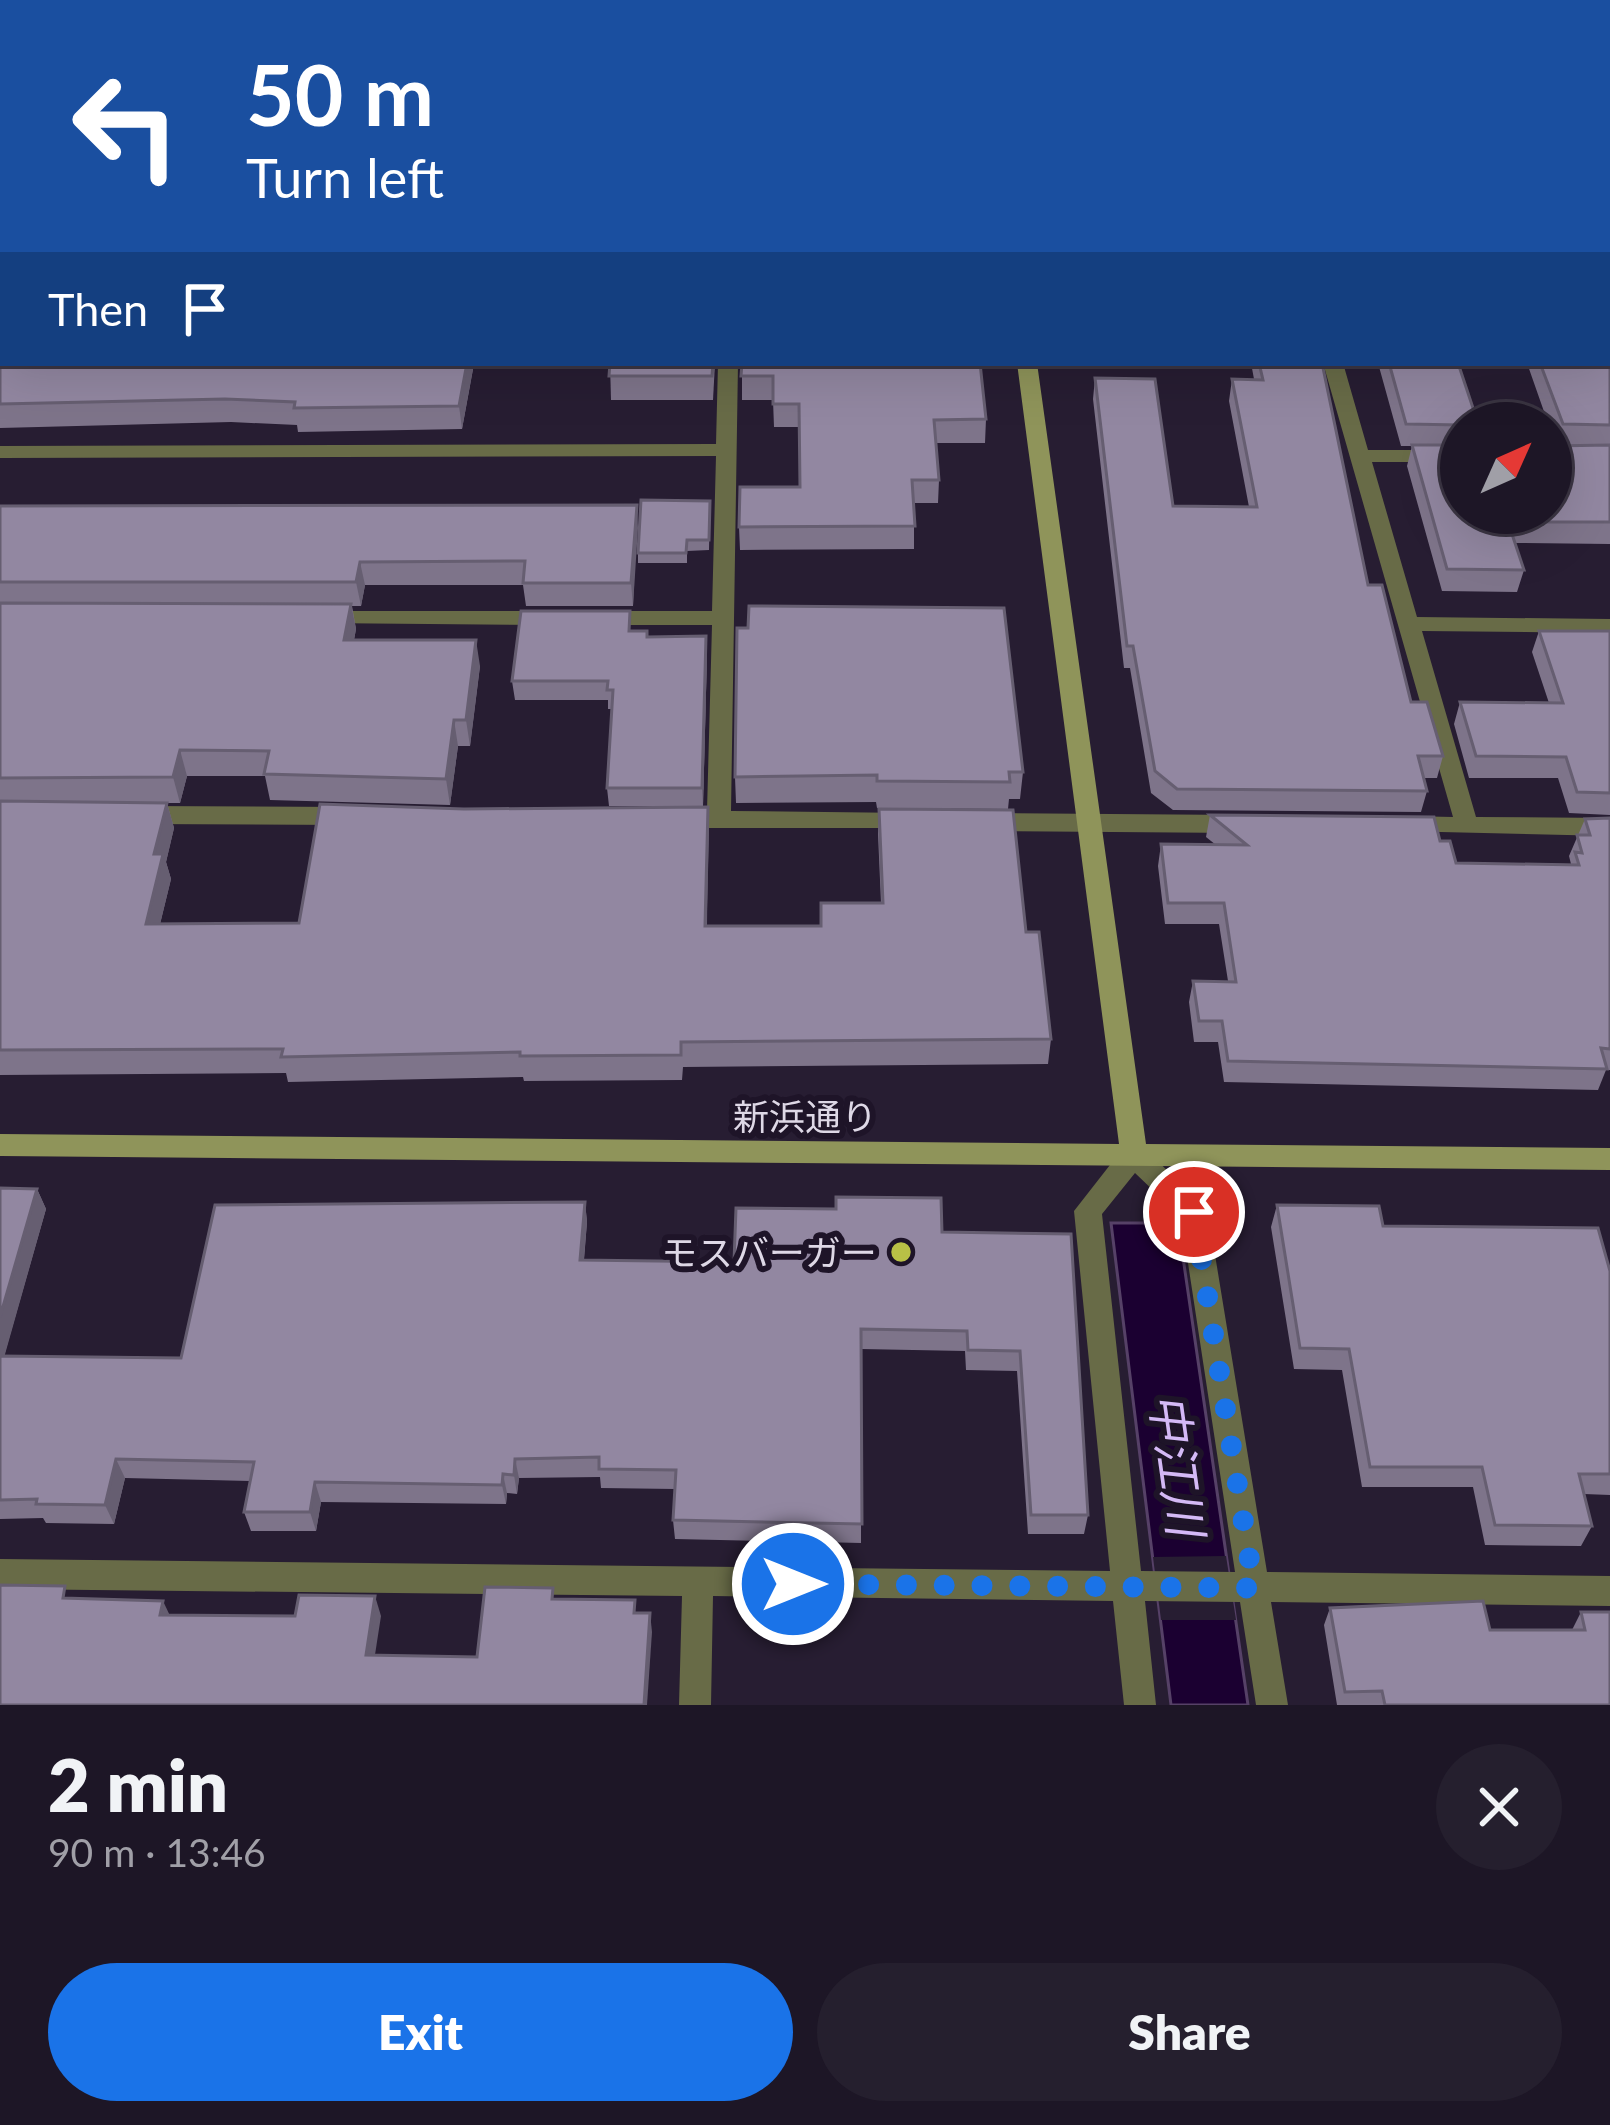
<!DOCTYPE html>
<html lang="en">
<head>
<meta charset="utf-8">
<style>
	body { margin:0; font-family:Lato,"Noto Sans JP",sans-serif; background:#251f2e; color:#f1f3f6; height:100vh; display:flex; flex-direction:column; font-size:45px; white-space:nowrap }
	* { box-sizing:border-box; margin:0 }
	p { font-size:39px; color:#a09fa7 }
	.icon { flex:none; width:66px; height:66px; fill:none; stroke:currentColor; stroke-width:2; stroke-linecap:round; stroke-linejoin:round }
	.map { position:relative; height:1705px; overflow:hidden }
	.panel { display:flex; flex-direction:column; background:#1d1626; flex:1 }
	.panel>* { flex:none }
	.guide { position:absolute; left:0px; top:0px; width:1611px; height:366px; box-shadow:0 12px 48px #0002,0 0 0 3px #3b3543; background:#1a4fa0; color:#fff; overflow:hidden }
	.needle { width:78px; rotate:45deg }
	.controls { position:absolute; left:1440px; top:402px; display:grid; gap:24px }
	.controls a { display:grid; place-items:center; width:132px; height:132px; border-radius:50%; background:#1d1626; box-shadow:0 12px 48px #0002,0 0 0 3px #3b3543; font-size:60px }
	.pin { position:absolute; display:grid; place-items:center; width:102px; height:102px; color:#fff; margin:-51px; border:6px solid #fff; border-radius:50%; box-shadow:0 3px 12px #0007 }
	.me { position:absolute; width:132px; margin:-66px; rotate:90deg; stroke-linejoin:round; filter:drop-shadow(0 0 9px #0008) }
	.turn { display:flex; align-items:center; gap:42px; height:252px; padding:0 48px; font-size:54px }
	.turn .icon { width:156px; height:156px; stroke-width:2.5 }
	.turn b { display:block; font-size:84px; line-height:102px }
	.then { display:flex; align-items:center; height:114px; padding:0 48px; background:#0003; gap:24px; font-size:45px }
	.round { display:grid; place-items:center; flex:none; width:126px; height:126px; border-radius:63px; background:#251f2e }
	.head { display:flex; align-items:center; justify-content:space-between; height:204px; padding:0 48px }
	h1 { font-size:72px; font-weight:800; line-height:90px }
	.cta { display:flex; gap:24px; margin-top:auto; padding:24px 48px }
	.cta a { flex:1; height:138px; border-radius:72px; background:#1a73e8; color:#fff; font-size:48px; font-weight:800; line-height:138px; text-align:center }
	.cta a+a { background:#251f2e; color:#f1f3f6 }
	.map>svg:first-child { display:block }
	.water { fill:#1b0031; stroke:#564167; stroke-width:3 }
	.pier { fill:#271d32 }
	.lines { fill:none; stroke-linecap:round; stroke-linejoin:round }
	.street { fill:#686b47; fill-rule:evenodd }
	.secondary { fill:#8f945a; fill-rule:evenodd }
	.wall { fill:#7e748a }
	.shaded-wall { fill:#665e71 }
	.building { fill:#9287a1; stroke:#665e71; stroke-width:3 }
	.route { stroke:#1a73e8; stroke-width:21; stroke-dasharray:0 37.8 }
	.poi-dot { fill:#b9c046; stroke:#1e1428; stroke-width:4.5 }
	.labels { text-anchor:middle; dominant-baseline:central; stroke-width:12; stroke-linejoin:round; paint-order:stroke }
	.street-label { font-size:36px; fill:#ded8e6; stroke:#1e1428 }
	.poi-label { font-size:36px; fill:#ded8e6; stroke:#1e1428; text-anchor:end }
	.near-water-label { font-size:48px; font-style:italic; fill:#d4b9f6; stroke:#1e1428 }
</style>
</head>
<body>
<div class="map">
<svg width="1610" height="1705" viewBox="0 0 1610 1705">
	<rect width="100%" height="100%" fill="#271d32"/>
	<polygon class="water" points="1111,1223 1178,1223 1248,1705 1171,1705"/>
	<polygon class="pier" points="1226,1556 1236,1620 1161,1620 1153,1557"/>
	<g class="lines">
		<g class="street">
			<polygon points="621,0 637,0 620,3"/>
			<polygon points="1220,0 1236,0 1237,3 1221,3"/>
			<rect x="1608" y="34" width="2" height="10"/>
			<polygon points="718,363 738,363 731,811 910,813 922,822 918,828 680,828 668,819 680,810 707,811 712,625 602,625 591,618 602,611 712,611 716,456 0,458 0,446 716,444"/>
			<polygon points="1323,363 1343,363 1368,450 1461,450 1461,462 1372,462 1417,617 1610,619 1610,633 1422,631 1476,817 1610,818 1610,836 1398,831 1394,825 1406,816 1453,817"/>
			<polygon points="326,611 550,611 561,618 550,625 318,623 315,618 318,613"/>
			<polygon points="140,806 346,807 358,816 346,825 140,824 128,815"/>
			<polygon points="986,813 1240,815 1252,824 1240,833 986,831 974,822"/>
			<path d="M1134 1144 1144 1147 1208 1212 1267 1572 1610 1576V1606L1271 1602 1288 1705H1256L1240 1602 1145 1601 1156 1705H1124L1113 1601 713 1596 711 1705H679L682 1596 0 1589V1559L1110 1571 1074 1211 1124 1147ZM1135 1173 1181 1217 1235 1572 1141 1571 1102 1214Z"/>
		</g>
		<g class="secondary">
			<rect x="972" y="0" width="16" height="3"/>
			<polygon points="1017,363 1037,363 1146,1144 1610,1148 1610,1170 0,1156 0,1134 1119,1144"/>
		</g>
	</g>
	<g class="wall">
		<polygon points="0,0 608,0 608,3 3,363 545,363 474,364 462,429 298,432 297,425 231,422 0,428"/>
		<polygon points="1251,0 1610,0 1610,31 1608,31 1608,3 1252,3"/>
		<polygon points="1610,150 1610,544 1515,543 1524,570 1517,592 1442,591 1407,466 1412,446 1401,446 1378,363 1458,363 1461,423 1461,513 1556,446 1551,430 1551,423 1548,423 1527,363 1608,363"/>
		<polygon points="610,363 715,363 713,400 611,400"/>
		<polygon points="742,363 986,419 985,443 936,443 939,480 938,503 914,503 914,549 740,550 739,527 800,487 799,427 774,427 773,400 742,400"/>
		<polygon points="1251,363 1322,363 1368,585 1411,702 1443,756 1437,778 1424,778 1427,791 1421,812 1173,810 1151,793 1130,668 1124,668 1093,399 1095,378 1173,506 1249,507 1229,401 1232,379 1254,379"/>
		<polygon points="710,501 709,550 687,551 687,563 638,563 638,553"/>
		<polygon points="637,505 633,606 526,606 523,585 365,585 361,606 352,606 356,629 354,640 480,666 470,746 458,746 450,805 270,800 265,776 187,776 180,803 167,803 174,828 166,862 171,879 160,924 299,923 464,809 708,807 707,926 821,926 881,903 878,834 879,809 1026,932 1051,1039 1048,1064 683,1067 682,1080 524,1081 523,1077 288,1082 286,1073 0,1075 0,506"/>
		<polygon points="631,631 707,655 703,806 609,806 607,788 612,709 608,709 608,700 515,700 512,681"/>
		<polygon points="1539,631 1610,631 1610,815 1569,813 1558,778 1469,778 1454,724 1460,702 1549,703 1532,652"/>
		<polygon points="1023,772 1020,799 1009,799 1008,809 877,808 876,802 736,803 735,777"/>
		<polygon points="1210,815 1440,841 1456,863 1571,864 1569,856 1585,819 1610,818 1610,1070 1606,1070 1598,1090 1224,1082 1218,1042 1194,1042 1189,1002 1193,981 1228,981 1219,924 1165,924 1158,866 1161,844 1216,845 1206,837"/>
		<polygon points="0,1188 37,1189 46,1209 4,1356 181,1358 585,1202 587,1222 584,1260 734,1262 942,1232 1071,1234 1088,1515 1084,1534 1028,1534 1017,1371 966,1370 965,1351 861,1349 861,1543 675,1539 673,1520 675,1489 601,1488 600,1477 519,1478 517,1494 507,1493 506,1504 321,1502 316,1531 251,1531 244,1512 250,1481 125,1478 114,1524 46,1523 43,1518 0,1519"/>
		<polygon points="1277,1205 1610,1271 1610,1495 1584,1494 1592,1526 1581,1546 1485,1545 1473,1487 1362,1487 1342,1370 1294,1369 1271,1227"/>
		<polygon points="1330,1608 1490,1630 1572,1630 1581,1612 1610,1705 1337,1705 1324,1625"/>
	</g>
	<g class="shaded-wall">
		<polygon points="467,363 474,363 462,429 459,406"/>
		<polygon points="637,505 638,528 633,606 631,583"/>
		<polygon points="360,562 365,585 361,606 356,582"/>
		<polygon points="351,604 356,629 349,666 344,640"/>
		<polygon points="706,636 707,655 703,806 702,788"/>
		<polygon points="476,640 480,666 470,746 466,720"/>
		<polygon points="454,720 458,746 450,805 446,779"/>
		<polygon points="180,750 187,776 180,803 173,777"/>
		<polygon points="167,803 174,828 166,862 171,879 154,949 146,924 154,854"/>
		<polygon points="708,807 709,833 706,951 705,926"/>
		<polygon points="37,1189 46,1209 0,1372 0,1317"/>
		<polygon points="585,1202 587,1222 582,1281 580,1260"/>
		<polygon points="116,1459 125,1478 114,1524 105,1505"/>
		<polygon points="515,1459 519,1478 517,1494 514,1475"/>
		<polygon points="503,1474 507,1493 506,1504 502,1485"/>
		<polygon points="315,1482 321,1502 316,1531 310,1512"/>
		<polygon points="375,1596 381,1616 372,1674 366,1655"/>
		<polygon points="163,1601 172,1620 160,1615"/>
		<polygon points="650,1613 652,1632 647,1705 644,1705"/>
	</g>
	<g class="building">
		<polygon points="0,0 604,0 603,3 3,3 3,363 467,363 459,406 294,408 295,402 225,399 0,404"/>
		<polygon points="715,0 938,0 937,3 714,3"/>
		<polygon points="1260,0 1610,0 1610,12 1608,3 1261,3"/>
		<polygon points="1608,150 1610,150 1610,425 1563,424 1540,363 1608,363"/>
		<polygon points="610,363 713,363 712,376 609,376"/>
		<polygon points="742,363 980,363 986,419 934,420 939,480 912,480 915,526 739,527 740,487 800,487 799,404 773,404 773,376 741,376"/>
		<polygon points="1259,363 1322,363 1368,585 1382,585 1411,702 1427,702 1443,756 1418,756 1427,791 1177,789 1155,771 1133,646 1127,646 1095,378 1155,379 1173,506 1257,507 1232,379 1263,380"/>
		<polygon points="1389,363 1458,363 1478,423 1461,423 1461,425 1406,424"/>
		<polygon points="1412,445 1461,445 1461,513 1551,513 1551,446 1610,445 1610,522 1508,522 1524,570 1447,569"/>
		<polygon points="641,500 710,501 709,540 687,540 686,553 638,553"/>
		<polygon points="637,505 631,583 523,583 525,561 360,562 356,582 0,582 0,506"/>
		<polygon points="0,603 351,604 344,640 476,640 466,720 454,720 446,779 264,774 269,751 180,750 173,777 0,778"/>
		<polygon points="749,606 1004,608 1023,772 1009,772 1010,782 877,781 877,775 735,777 737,628 748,628"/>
		<polygon points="521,611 630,611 629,631 647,631 647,637 706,636 702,788 607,788 613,690 607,690 608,681 512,681"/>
		<polygon points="1539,631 1610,631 1610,793 1577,792 1566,757 1476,756 1460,702 1563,703"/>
		<polygon points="0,801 167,803 154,854 163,854 146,924 299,923 320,804 464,809 708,807 705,926 821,926 821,903 883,903 879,809 1013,810 1026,932 1039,932 1051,1039 681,1042 681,1055 520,1056 520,1052 281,1057 283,1049 0,1050"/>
		<polygon points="1210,815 1434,817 1440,841 1450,841 1456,863 1579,865 1575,852 1582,853 1577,835 1590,835 1585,819 1610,818 1610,1049 1601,1048 1607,1069 1228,1061 1222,1021 1199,1021 1193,981 1236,982 1224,903 1168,903 1161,844 1247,845"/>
		<polygon points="0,1188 37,1189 0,1317"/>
		<polygon points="836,1197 941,1198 942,1232 1071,1234 1088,1515 1031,1515 1020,1351 968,1350 967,1331 861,1329 862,1524 673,1520 676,1470 599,1469 599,1457 515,1459 514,1475 503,1474 502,1485 315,1482 310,1512 244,1512 254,1462 116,1459 105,1505 36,1504 37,1499 0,1500 0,1356 181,1358 215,1205 585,1202 580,1260 734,1262 736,1208 836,1209"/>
		<polygon points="1277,1205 1379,1206 1383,1226 1598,1228 1610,1271 1610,1474 1579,1474 1592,1526 1495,1525 1482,1467 1370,1467 1349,1349 1300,1348"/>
		<polygon points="0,1585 65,1586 63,1598 163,1601 160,1615 295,1616 299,1595 375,1596 366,1655 477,1657 485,1587 553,1588 552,1599 635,1600 634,1613 650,1613 644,1705 0,1705"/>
		<polygon points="1483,1601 1490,1630 1585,1630 1581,1612 1610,1612 1610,1705 1385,1705 1382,1691 1345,1692 1330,1608"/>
	</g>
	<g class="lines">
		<polyline class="route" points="793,1584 1254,1588 1194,1212"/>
	</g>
	<circle class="poi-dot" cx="901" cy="1252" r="12"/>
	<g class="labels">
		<g class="street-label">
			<text x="805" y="1116">新浜通り</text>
		</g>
		<g class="poi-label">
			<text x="877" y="1252">モスバーガー</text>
		</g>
		<g class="near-water-label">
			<text transform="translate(1178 1464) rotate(82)">中江川</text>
		</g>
	</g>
</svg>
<div class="controls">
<a><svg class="needle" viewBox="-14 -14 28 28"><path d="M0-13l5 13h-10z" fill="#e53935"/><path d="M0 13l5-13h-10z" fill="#a09fa7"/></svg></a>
</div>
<div class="pin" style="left:1194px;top:1212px;background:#d93025"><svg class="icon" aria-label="arrive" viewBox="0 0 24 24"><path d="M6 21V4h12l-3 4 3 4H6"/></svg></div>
<svg class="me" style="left:793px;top:1584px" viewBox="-20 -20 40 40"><circle r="17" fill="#1a73e8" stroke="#fff" stroke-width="3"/><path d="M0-11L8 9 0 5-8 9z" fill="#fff"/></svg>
<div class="guide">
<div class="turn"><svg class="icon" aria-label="left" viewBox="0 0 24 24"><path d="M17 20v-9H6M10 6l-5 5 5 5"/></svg><div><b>50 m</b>Turn left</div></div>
<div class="then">Then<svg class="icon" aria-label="arrive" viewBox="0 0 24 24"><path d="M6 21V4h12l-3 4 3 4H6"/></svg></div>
</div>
</div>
<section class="panel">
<div class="head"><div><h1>2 min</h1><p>90 m · 13:46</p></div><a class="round"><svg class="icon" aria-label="close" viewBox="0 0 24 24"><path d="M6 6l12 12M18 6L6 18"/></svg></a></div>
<div class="cta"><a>Exit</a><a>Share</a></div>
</section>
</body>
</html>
